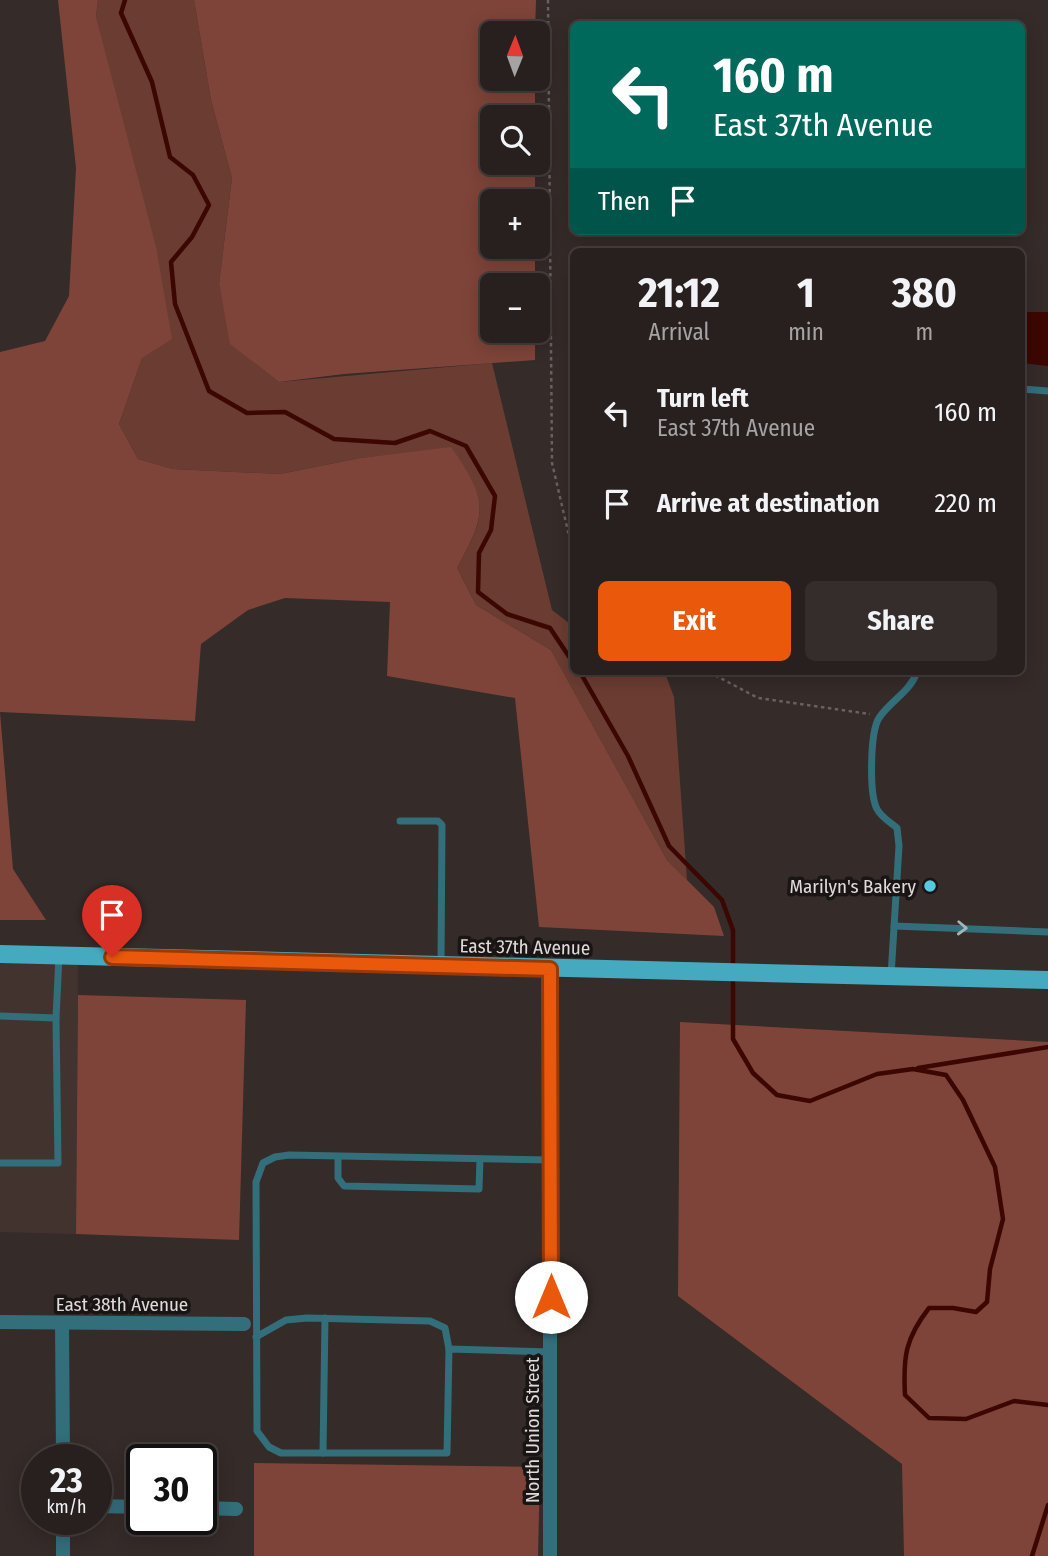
<!DOCTYPE html>
<html lang="en">
<head>
<meta charset="utf-8">
<style>
	body { margin:0; font-family:"Fira Sans Condensed",sans-serif; background:#342d2c; color:#f1f3f6; height:100vh; display:flex; flex-direction:column; font-size:26px; white-space:nowrap }
	* { box-sizing:border-box; margin:0 }
	p { font-size:23px; color:#a5a3a4 }
	.icon { flex:none; width:38px; height:38px; fill:none; stroke:currentColor; stroke-width:2; stroke-linecap:round; stroke-linejoin:round }
	.map { position:relative; flex:1; overflow:hidden }
	.side { position:absolute; left:570px; top:248px; width:455px; height:427px; display:flex; flex-direction:column; background:#28201f; border-radius:10px; box-shadow:0 4px 18px #0003,0 0 0 2px #443e3d }
	.side>* { flex:none }
	.top-card { position:absolute; left:570px; top:21px; width:455px; height:214px; border-radius:10px; box-shadow:0 4px 18px #0003,0 0 0 2px #443e3d; background:#00695c; color:#fff; overflow:hidden }
	.needle { width:46px; rotate:1deg }
	.tools { position:absolute; left:480px; top:21px; display:grid; gap:14px }
	.tools a { display:grid; place-items:center; width:70px; height:70px; border-radius:10px; background:#28201f; box-shadow:0 4px 18px #0003,0 0 0 2px #443e3d; font-size:35px }
	.speed { position:absolute; left:21px; top:1444px; display:flex; gap:14px; font-size:35px; font-weight:700; text-align:center }
	.speed>* { display:grid; place-content:center; width:91px; height:91px; border-radius:50%; background:#28201f; box-shadow:0 4px 18px #0003,0 0 0 2px #443e3d; line-height:1 }
	.speed small { font-size:18px; font-weight:400 }
	.speed .limit { border:4px solid #111; border-radius:10px; background:#fff; color:#111 }
	.pin { position:absolute; display:grid; place-items:center; width:60px; height:60px; color:#fff; margin:-72px -30px; border-radius:50% 50% 50% 0; rotate:-45deg; box-shadow:0 0 7px #0007 }
	.pin .icon { rotate:45deg }
	.me { position:absolute; width:77px; margin:-38px; rotate:0deg; stroke-linejoin:round; filter:drop-shadow(0 0 5px #0008) }
	.turn { display:flex; align-items:center; gap:24px; height:147px; padding:0 28px; font-size:32px }
	.turn .icon { width:91px; height:91px; stroke-width:2.5 }
	.turn b { display:block; font-size:49px; line-height:60px }
	.then { display:flex; align-items:center; height:66px; padding:0 28px; background:#0003; gap:14px; font-size:26px }
	.eta { display:flex; justify-content:space-evenly; align-items:center; height:119px; text-align:center }
	.eta b { font-size:42px; font-weight:700; line-height:49px }
	.primary-button { display:flex; gap:14px; margin-top:auto; padding:14px 28px }
	.primary-button a { flex:1; height:80px; border-radius:10px; background:#ea580c; color:#fff; font-size:28px; font-weight:700; line-height:80px; text-align:center }
	.primary-button a+a { background:#342d2c; color:#f1f3f6 }
	ul { padding:0; list-style:none }
	li { display:flex; align-items:center; gap:21px; height:91px; padding:0 28px }
	li div { flex:1 }
	li b { display:block; font-size:26px }
	li em { font-style:normal }
	.map>svg:first-child { display:block }
	.built { fill:#43332f }
	.green { fill:#6b3c32 }
	.forest { fill:#7e4439 }
	.water { fill:#3c0701 }
	.lines { fill:none; stroke-linecap:round; stroke-linejoin:round }
	.stream { stroke:#3c0701; stroke-width:4.5 }
	.path { stroke:#6a605f; stroke-width:2.5; stroke-dasharray:3.5 3.5; stroke-linecap:butt }
	.lane { stroke:#336e7b; stroke-width:7 }
	.street { stroke:#336e7b; stroke-width:14 }
	.primary { stroke:#45aabf; stroke-width:18 }
	.oneway { stroke:#a4b4b8 }
	.route-casing { stroke:#983908; stroke-width:18 }
	.route { stroke:#ea580c; stroke-width:12 }
	.poi-dot { fill:#56c9e1; stroke:#191514; stroke-width:2.5 }
	.labels { text-anchor:middle; dominant-baseline:central; stroke-width:7; stroke-linejoin:round; paint-order:stroke }
	.poi-label { font-size:19px; fill:#e1dad9; stroke:#191514; text-anchor:end }
	.street-label { font-size:19px; fill:#e1dad9; stroke:#191514 }
</style>
</head>
<body>
<div class="map">
<svg width="1048" height="1556" viewBox="0 0 1048 1556">
	<rect width="100%" height="100%" fill="#352b29"/>
	<polygon class="built" points="0,960 78,962 76,1234 0,1232"/>
	<path class="green" d="M98 0H194L211 100 232 178 219 284 231 344 279 382 492 363 552 610 574 627V672L665 673 674 697 687 880 667 860 551 650 476 605 457 568C488 514 488 499 451 448L360 458 280 474 173 469 138 459 119 424 142 358 96 17Z"/>
	<g class="forest">
		<path d="M58 0H98L96 17 156 247 172 339 142 358 119 424 138 459 173 469 280 474 360 458 451 447C488 499 488 513 457 568L476 605 551 650 667 860 714 907 724 936 539 927 515 698 387 676 390 602 285 598 248 610 201 644 195 721 0 712 13 869 46 920H0V352L45 341 69 296 76 168Z"/>
		<polygon points="194,0 536,0 535,33 492,33 492,79 535,79 535,117 492,117 492,163 535,163 535,201 492,201 492,247 535,247 535,285 492,285 492,331 535,331 535,360 344,374 279,382 230,344 219,284 232,178 211,100"/>
		<polygon points="78,995 246,1000 239,1240 76,1234"/>
		<polygon points="680,1022 1048,1042 1048,1556 904,1556 902,1464 678,1296"/>
		<polygon points="254,1463 540,1467 538,1556 254,1556"/>
	</g>
	<polygon class="water" points="1022,312 1048,312 1048,366 1022,363"/>
	<g class="lines">
		<g class="stream">
			<polyline points="125,0 121,13 152,82 170,157 193,175 209,205 192,237 171,262 175,304 209,391 247,413 285,412 334,439 395,443 430,431 466,446 495,496 491,530 479,553 478,592 507,614 550,628 574,664"/>
			<polyline points="580,672 628,756 669,846 722,900 733,930 733,968"/>
			<path d="M733 976V1039L753 1073 777 1095 810 1101 877 1074 913 1069 946 1075 963 1100 995 1167 1003 1219 990 1269 987 1302 976 1312 953 1308H929C905 1339 903 1357 905 1395L929 1418 966 1419 1014 1401 1048 1405"/>
			<polyline points="918,1068 1048,1047"/>
			<polyline points="1032,1556 1048,1505"/>
		</g>
		<g class="path">
			<polyline points="548,0 552,463 574,557"/>
			<polyline points="709,672 758,698 870,714"/>
		</g>
		<g class="lane">
			<polyline points="1022,389 1048,391"/>
			<polyline points="400,821 438,821 442,825 441,963"/>
			<polyline points="894,926 1048,932"/>
			<path d="M891 976 899 846 897 828C890 822 881 817 877 809 869 794 870 732 879 718 890 701 910 692 917 672"/>
			<polyline points="0,1016 56,1018"/>
			<polyline points="338,1157 338,1178 344,1186 479,1189 480,1159"/>
			<polyline points="550,1160 289,1155 275,1157 263,1163 256,1182 257,1431 269,1447 281,1453 447,1453 449,1349 551,1352"/>
			<polyline points="0,1163 58,1163 56,1018 59,956"/>
			<polyline points="256,1337 286,1320 307,1318 430,1321 445,1328 449,1349"/>
			<polyline points="323,1453 325,1318"/>
		</g>
		<g class="street">
			<polyline points="0,1322 244,1324"/>
			<polyline points="62,1323 63,1460"/>
			<polyline points="96,1506 142,1507"/>
			<polyline points="201,1508 236,1509"/>
			<polyline points="63,1519 63,1556"/>
			<polyline points="550,1556 550,969"/>
		</g>
		<polyline class="primary" points="0,954 1048,980"/>
	</g>
	<defs><path id="oneway-chevron" d="M-2-3.5L2.5 0L-2 3.5" fill="none" stroke-width="1.6" stroke-linecap="round" stroke-linejoin="round" transform="scale(1.75)"/></defs>
	<use class="oneway" href="#oneway-chevron" transform="translate(962 928) rotate(2)"/>
	<g class="lines">
		<g class="route-casing">
			<polyline id="route" points="112,957 550,969 551,1297"/>
		</g>
		<use href="#route" class="route"/>
	</g>
	<circle class="poi-dot" cx="930" cy="886" r="7"/>
	<g class="labels">
		<g class="poi-label">
			<text x="916" y="886">Marilyn's Bakery</text>
		</g>
		<g class="street-label">
			<text transform="translate(525 947) rotate(1)">East 37th Avenue</text>
			<text x="122" y="1304">East 38th Avenue</text>
			<text transform="translate(532 1430) rotate(-90)">North Union Street</text>
		</g>
	</g>
</svg>
<div class="tools">
<a><svg class="needle" viewBox="-14 -14 28 28"><path d="M0-13l5 13h-10z" fill="#e53935"/><path d="M0 13l5-13h-10z" fill="#a5a3a4"/></svg></a>
<a><svg class="icon" aria-label="search" viewBox="0 0 24 24"><circle cx="10" cy="10" r="6"/><path d="M15 15l6 6"/></svg></a>
<a>+</a>
<a>−</a>
</div>
<div class="speed"><div>23<small>km/h</small></div><div class="limit">30</div></div>
<div class="pin" style="left:112px;top:957px;background:#d93025"><svg class="icon" aria-label="arrive" viewBox="0 0 24 24"><path d="M6 21V4h12l-3 4 3 4H6"/></svg></div>
<svg class="me" style="left:551px;top:1297px" viewBox="-20 -20 40 40"><circle r="19" fill="#fff"/><path d="M0-13L10 11 0 6-10 11z" fill="#ea580c"/></svg>
<div class="top-card">
<div class="turn"><svg class="icon" aria-label="left" viewBox="0 0 24 24"><path d="M17 20v-9H6M10 6l-5 5 5 5"/></svg><div><b>160 m</b>East 37th Avenue</div></div>
<div class="then">Then<svg class="icon" aria-label="arrive" viewBox="0 0 24 24"><path d="M6 21V4h12l-3 4 3 4H6"/></svg></div>
</div>
<section class="side">
<div class="eta">
<div><b>21:12</b><p>Arrival</p></div>
<div><b>1</b><p>min</p></div>
<div><b>380</b><p>m</p></div>
</div>
<ul>
<li><svg class="icon" aria-label="left" viewBox="0 0 24 24"><path d="M17 20v-9H6M10 6l-5 5 5 5"/></svg><div><b>Turn left</b><p>East 37th Avenue</p></div><em>160 m</em></li>
<li><svg class="icon" aria-label="arrive" viewBox="0 0 24 24"><path d="M6 21V4h12l-3 4 3 4H6"/></svg><div><b>Arrive at destination</b></div><em>220 m</em></li>
</ul>
<div class="primary-button"><a>Exit</a><a>Share</a></div>
</section>
</div>
</body>
</html>
